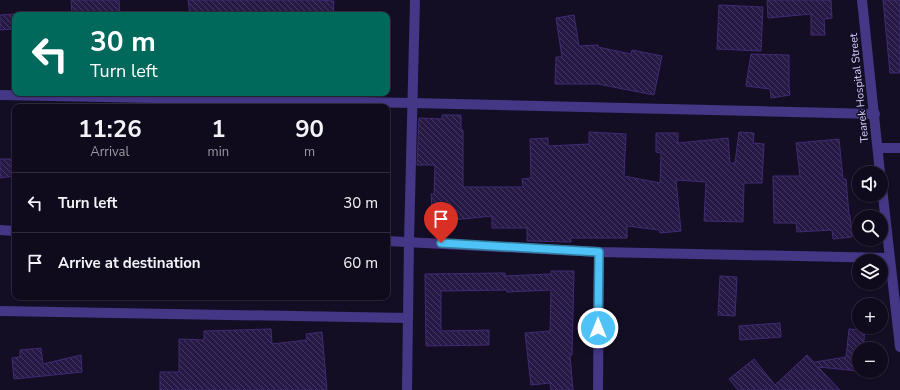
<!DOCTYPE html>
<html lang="en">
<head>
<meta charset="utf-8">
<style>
	body { margin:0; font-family:"Nunito Sans",sans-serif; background:#181325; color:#f1f3f6; height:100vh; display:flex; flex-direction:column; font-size:15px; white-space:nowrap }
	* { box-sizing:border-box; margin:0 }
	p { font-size:13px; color:#9b9aa3 }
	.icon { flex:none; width:22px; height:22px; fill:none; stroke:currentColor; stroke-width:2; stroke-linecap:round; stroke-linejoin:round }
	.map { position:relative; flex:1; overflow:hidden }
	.sheet { position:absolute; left:12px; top:104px; width:378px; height:196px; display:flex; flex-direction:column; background:#0f0a1c; border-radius:8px; box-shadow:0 1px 3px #0004,0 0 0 1px #2f2b3b }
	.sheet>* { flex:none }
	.top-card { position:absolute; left:12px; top:12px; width:378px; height:84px; border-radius:8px; box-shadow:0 1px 3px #0004,0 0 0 1px #2f2b3b; background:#00695c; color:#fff; overflow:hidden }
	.tools { position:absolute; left:852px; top:166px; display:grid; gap:8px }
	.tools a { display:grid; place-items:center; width:36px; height:36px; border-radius:50%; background:#0f0a1c; box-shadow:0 1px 3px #0004,0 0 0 1px #2f2b3b; font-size:20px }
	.pin { position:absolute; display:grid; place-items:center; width:34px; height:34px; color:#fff; margin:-41px -17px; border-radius:50% 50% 50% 0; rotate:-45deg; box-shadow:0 0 4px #0007 }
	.pin .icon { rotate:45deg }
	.me { position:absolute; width:44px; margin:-22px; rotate:0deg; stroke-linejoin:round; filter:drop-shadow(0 0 3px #0008) }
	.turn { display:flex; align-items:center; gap:14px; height:84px; padding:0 12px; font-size:18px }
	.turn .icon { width:52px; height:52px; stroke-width:2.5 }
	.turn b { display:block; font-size:28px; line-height:34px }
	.eta { display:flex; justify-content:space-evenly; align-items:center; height:68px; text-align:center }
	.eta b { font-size:24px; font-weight:700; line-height:28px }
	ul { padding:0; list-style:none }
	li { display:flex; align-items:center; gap:12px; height:60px; padding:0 12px; border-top:1px solid #2f2b3b }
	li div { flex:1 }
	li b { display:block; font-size:15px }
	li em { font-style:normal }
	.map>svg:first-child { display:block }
	.building { fill:url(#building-back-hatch); stroke:#412a73 }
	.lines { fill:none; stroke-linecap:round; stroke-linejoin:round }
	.minor { stroke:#433786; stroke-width:10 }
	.route-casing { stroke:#337fa1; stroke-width:10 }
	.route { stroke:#4fc3f7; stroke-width:7 }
	.labels { text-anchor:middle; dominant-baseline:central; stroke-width:3; stroke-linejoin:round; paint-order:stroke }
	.street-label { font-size:11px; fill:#dcd1ff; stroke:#140e25 }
</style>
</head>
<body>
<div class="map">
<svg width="900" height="390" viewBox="0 0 900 390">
	<defs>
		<pattern id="building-back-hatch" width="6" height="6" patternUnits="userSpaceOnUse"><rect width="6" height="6" fill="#271946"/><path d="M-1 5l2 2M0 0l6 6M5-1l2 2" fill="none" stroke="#463962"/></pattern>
	</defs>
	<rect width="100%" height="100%" fill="#140e25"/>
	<g class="building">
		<polygon points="71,0 119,0 120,15 72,15"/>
		<polygon points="188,0 319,0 334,1 333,15 258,15 258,14 190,15"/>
		<polygon points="767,0 831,0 832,18 824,19 825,35 811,35 811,14 768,18"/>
		<polygon points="883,0 900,0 900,73 890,73"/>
		<polygon points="719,5 763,7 761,51 717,49"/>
		<polygon points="15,14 15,29 0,30 0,15"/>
		<polygon points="574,15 579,46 598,45 598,47 631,54 632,50 662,56 654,95 598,84 555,84 556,57 562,57 556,18"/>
		<polygon points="751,54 789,55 789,86 790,95 771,98 770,89 746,86"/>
		<polygon points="442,115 461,115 461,130 463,130 463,187 523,187 522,179 531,178 530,139 548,138 548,146 589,144 589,132 626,134 624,176 660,183 661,153 656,152 656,133 678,133 678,143 728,138 730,163 735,163 739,132 754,133 753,143 764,144 762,183 744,183 743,222 704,221 706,182 676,180 681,231 660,233 659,230 627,226 627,238 571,238 571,242 527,241 527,228 492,228 492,216 433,222 431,194 434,194 435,165 417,165 419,118 442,119"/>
		<polygon points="839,139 843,179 846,179 849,215 850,215 852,237 833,239 832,230 797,232 796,223 774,223 773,176 800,176 796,143"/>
		<polygon points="0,159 15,159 15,176 0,178"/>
		<polygon points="551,271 574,271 572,355 570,355 573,390 551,390 550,383 531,385 525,333 550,331 551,290 507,292 507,290 441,291 441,331 489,330 489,345 426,346 425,274 505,273 505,276 551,274"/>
		<polygon points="720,276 737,277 735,316 718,315"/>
		<polygon points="780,323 781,337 740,340 739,326"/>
		<polygon points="271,329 272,344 307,340 306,334 322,332 327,390 160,390 160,372 179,372 179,339 204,340 204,331"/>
		<polygon points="849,329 865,330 863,349 859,349 859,371 818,367 840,390 738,390 729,379 754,359 775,385 807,355 815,363 815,362 846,357"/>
		<polygon points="41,348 43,364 81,355 82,372 14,379 12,358 20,357 20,350"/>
	</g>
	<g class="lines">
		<g class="minor">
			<polyline points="862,0 880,173"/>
			<polyline points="0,95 412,103 875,114"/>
			<polyline points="878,148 900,148"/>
			<polyline points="881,179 900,347"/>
			<polyline points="0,230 15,231"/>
			<polyline points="387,241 599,252 889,258"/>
			<polyline points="0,311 408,318"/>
			<polyline points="407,390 409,241 415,0"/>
			<polyline points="598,390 599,252"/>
		</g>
	</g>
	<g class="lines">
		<g class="route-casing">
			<polyline id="route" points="441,243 599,252 598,328"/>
		</g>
		<use href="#route" class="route"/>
	</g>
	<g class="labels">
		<g class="street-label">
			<text transform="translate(859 88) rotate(-96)">Tearek Hospital Street</text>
		</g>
	</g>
</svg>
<div class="tools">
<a><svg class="icon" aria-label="sound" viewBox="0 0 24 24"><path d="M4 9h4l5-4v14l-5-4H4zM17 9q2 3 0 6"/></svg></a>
<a><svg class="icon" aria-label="search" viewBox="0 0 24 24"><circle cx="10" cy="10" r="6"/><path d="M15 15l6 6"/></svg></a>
<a><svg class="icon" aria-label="layers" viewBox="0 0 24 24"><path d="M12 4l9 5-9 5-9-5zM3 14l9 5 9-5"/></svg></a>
<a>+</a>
<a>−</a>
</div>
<div class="pin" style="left:441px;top:243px;background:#d93025"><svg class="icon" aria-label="arrive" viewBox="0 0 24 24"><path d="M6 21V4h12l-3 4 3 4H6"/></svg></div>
<svg class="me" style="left:598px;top:328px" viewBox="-20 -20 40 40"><circle r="17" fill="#4fc3f7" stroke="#fff" stroke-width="3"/><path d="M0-11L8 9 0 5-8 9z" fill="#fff"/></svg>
<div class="top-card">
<div class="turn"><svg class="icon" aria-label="left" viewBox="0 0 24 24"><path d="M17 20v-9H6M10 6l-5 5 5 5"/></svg><div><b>30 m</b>Turn left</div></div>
</div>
<section class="sheet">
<div class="eta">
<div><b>11:26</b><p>Arrival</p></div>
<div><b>1</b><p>min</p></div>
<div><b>90</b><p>m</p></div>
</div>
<ul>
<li><svg class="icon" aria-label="left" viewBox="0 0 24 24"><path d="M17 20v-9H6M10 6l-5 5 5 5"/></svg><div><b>Turn left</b></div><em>30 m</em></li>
<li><svg class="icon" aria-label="arrive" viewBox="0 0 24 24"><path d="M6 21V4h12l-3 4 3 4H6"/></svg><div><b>Arrive at destination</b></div><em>60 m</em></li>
</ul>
</section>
</div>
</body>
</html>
